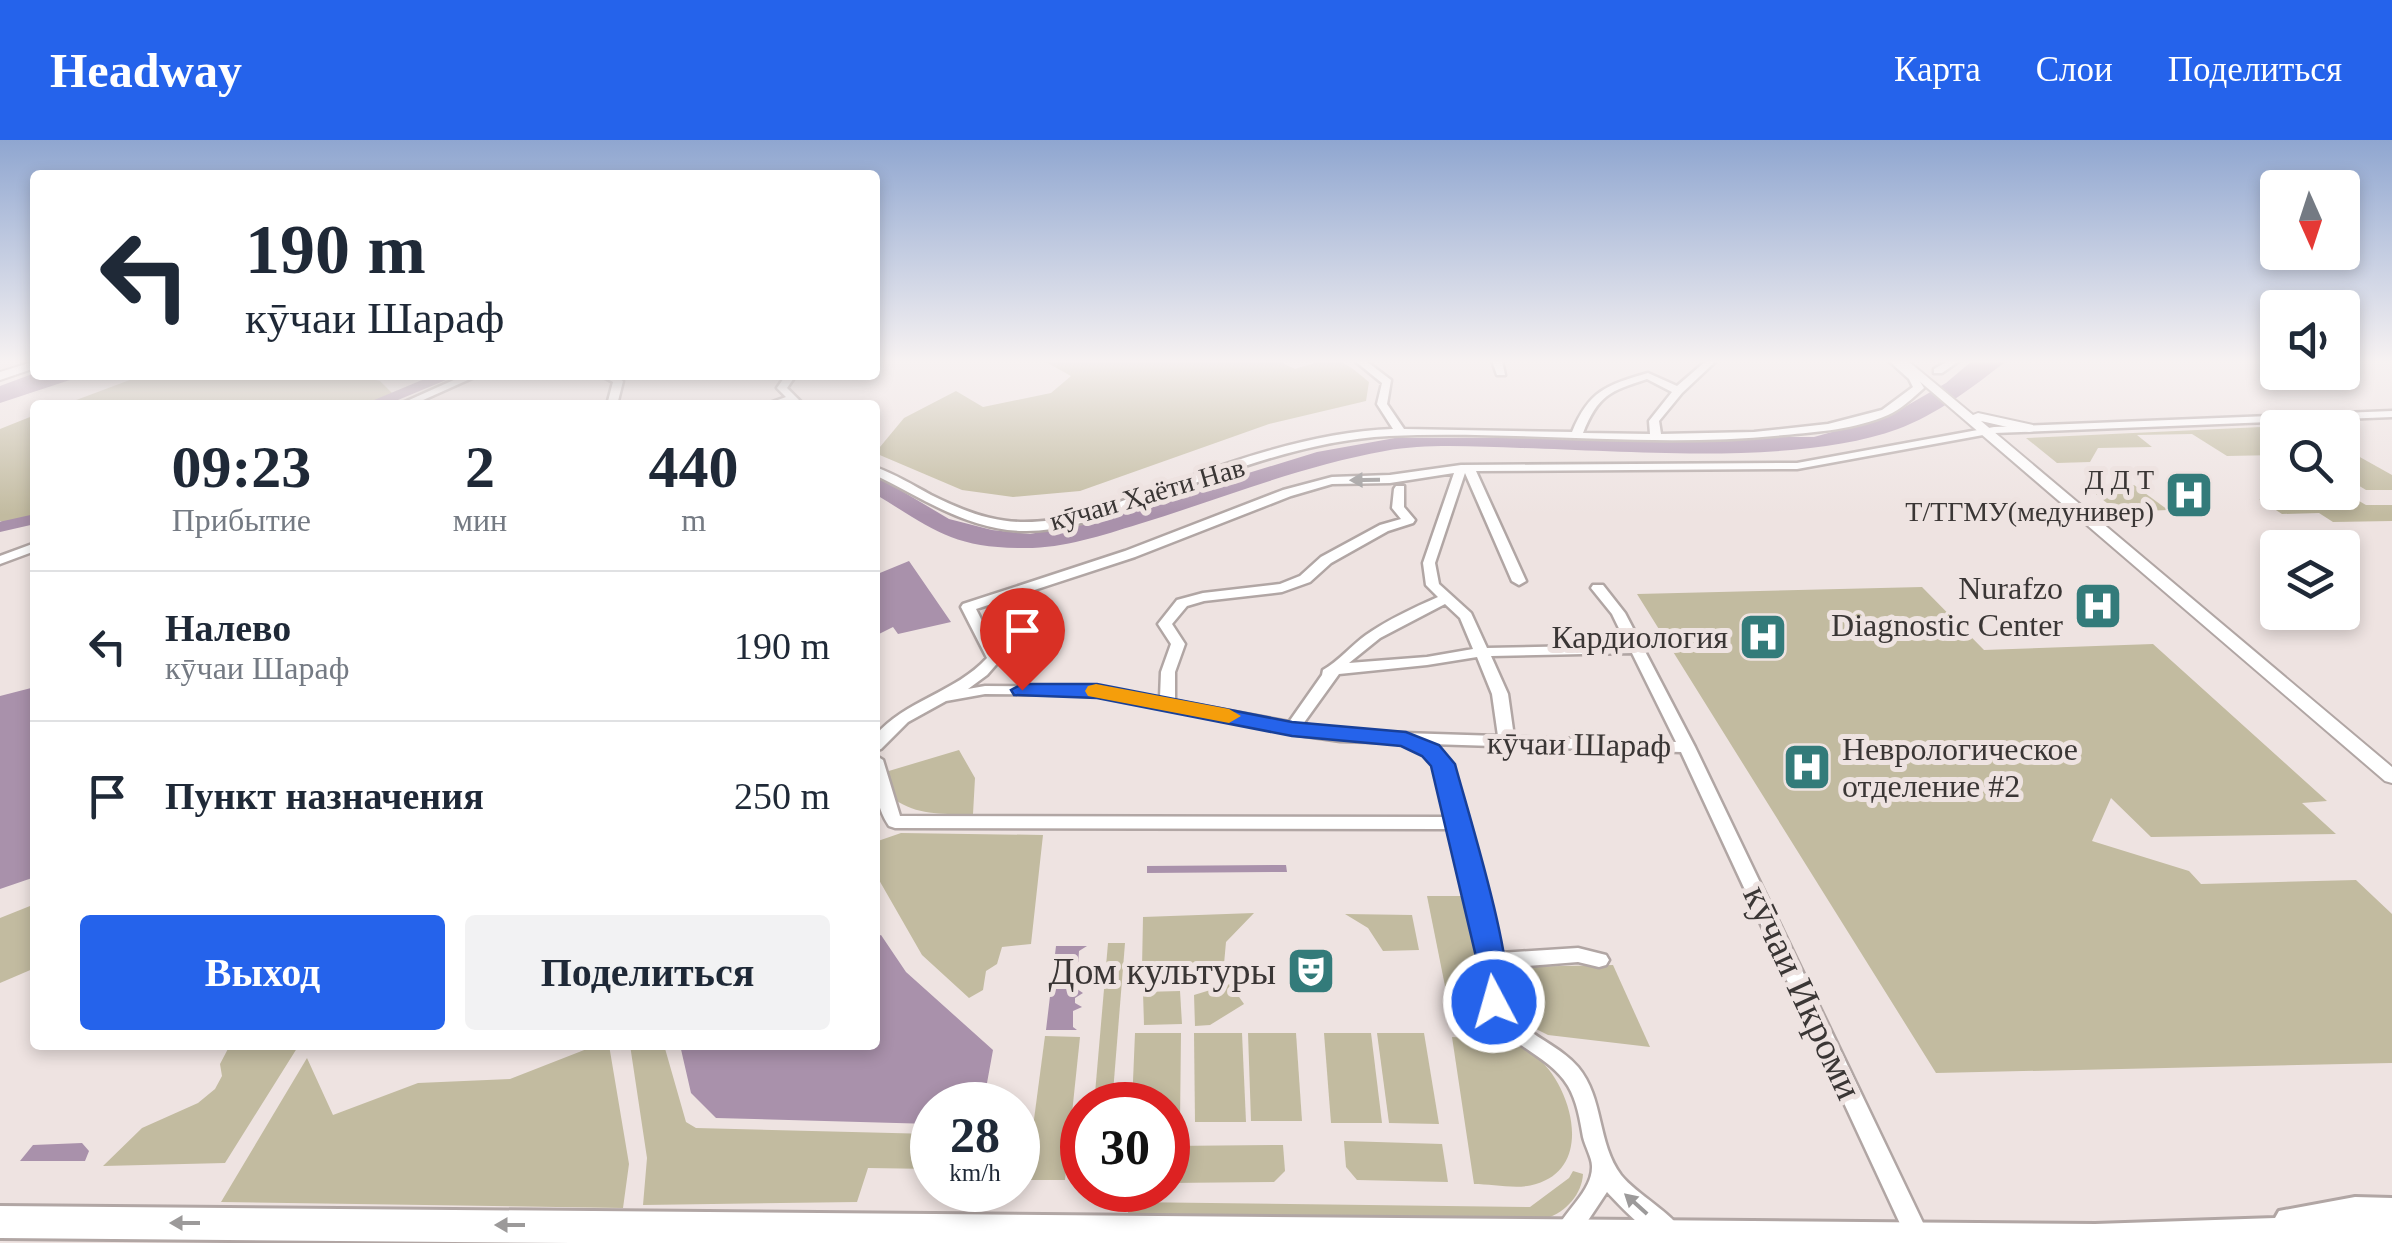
<!DOCTYPE html>
<html lang="ru">
<head>
<meta charset="utf-8">
<style>
	body { margin:0; font-family:"Times New Roman",serif; background:#f2f2f3; color:#1f2937; height:100vh; display:flex; flex-direction:column; font-size:38px; white-space:nowrap }
	* { box-sizing:border-box; margin:0 }
	p { font-size:32px; color:#747a83 }
	.icon { flex:none; width:55px; height:55px; fill:none; stroke:currentColor; stroke-width:2; stroke-linecap:round; stroke-linejoin:round }
	.map { position:relative; flex:1; overflow:hidden }
	.drawer { position:absolute; left:30px; top:260px; width:850px; height:650px; display:flex; flex-direction:column; background:#fff; border-radius:10px; box-shadow:0 5px 15px #0003 }
	.drawer>* { flex:none }
	.hud { position:absolute; left:30px; top:30px; width:850px; height:210px; border-radius:10px; box-shadow:0 5px 15px #0003; background:#fff; color:#1f2937; overflow:hidden }
	.needle { width:65px; rotate:177deg }
	.fabs { position:absolute; left:2260px; top:30px; display:grid; gap:20px }
	.fabs a { display:grid; place-items:center; width:100px; height:100px; border-radius:10px; background:#fff; box-shadow:0 5px 15px #0003; font-size:50px }
	.speed { position:absolute; left:910px; top:942px; display:flex; gap:20px; font-size:50px; font-weight:700; text-align:center }
	.speed>* { display:grid; place-content:center; width:130px; height:130px; border-radius:50%; background:#fff; box-shadow:0 5px 15px #0003; line-height:1 }
	.speed small { font-size:25px; font-weight:400 }
	.speed .limit { border:15px solid #d22; background:#fff; color:#111 }
	.pin { position:absolute; display:grid; place-items:center; width:85px; height:85px; color:#fff; margin:-102px -42px; border-radius:50% 50% 50% 0; rotate:-45deg; box-shadow:0 0 10px #0007 }
	.pin .icon { rotate:45deg }
	.me { position:absolute; width:110px; margin:-55px; rotate:354deg; stroke-linejoin:round; filter:drop-shadow(0 0 8px #0008) }
	.turn { display:flex; align-items:center; gap:35px; height:210px; padding:0 50px; font-size:45px }
	.turn .icon { width:130px; height:130px; stroke-width:2.5 }
	.turn b { display:block; font-size:70px; line-height:85px }
	.eta { display:flex; justify-content:space-evenly; align-items:center; height:170px; text-align:center }
	.eta b { font-size:60px; font-weight:700; line-height:70px }
	.primary-button { display:flex; gap:20px; margin-top:auto; padding:20px 50px }
	.primary-button a { flex:1; height:115px; border-radius:10px; background:#2563eb; color:#fff; font-size:40px; font-weight:700; line-height:115px; text-align:center }
	.primary-button a+a { background:#f2f2f3; color:#1f2937 }
	ul { padding:0; list-style:none }
	li { display:flex; align-items:center; gap:30px; height:150px; padding:0 50px; border-top:2px solid #e0e1e3 }
	li div { flex:1 }
	li b { display:block; font-size:38px }
	li em { font-style:normal }
	header { display:flex; align-items:center; gap:60px; box-sizing:border-box; height:140px; padding:0 50px; background:#2563eb; color:#fff }
	header strong { font-size:48px }
	nav { display:flex; gap:55px; margin-inline-start:auto; font-size:35px }
	.map>svg:first-child { display:block }
	.green { fill:#c2bba0 }
	.water { fill:#a991ab }
	.lines { fill:none; stroke-linecap:round; stroke-linejoin:round }
	.canal-far1 { stroke:#a991ab; stroke-width:9 }
	.canal { stroke:#a991ab; stroke-width:10 }
	.minor-casing { stroke:#b1a6a4; stroke-width:5 }
	.major-casing { stroke:#b1a6a4; stroke-width:4 }
	.highway-casing { stroke:#b1a6a4; stroke-width:6 }
	.minor { fill:#fff; fill-rule:evenodd }
	.major { fill:#fff; fill-rule:evenodd }
	.highway { fill:#fff; fill-rule:evenodd }
	.oneway { fill:#9c9a9a }
	.route { fill:#2563eb; stroke:#184099; stroke-width:2.5 }
	.slow { fill:#f59e0b }
	.labels { text-anchor:middle; dominant-baseline:central; stroke-width:10; stroke-linejoin:round; paint-order:stroke }
	.far-poi-label { font-size:28px; fill:#3a3635; stroke:#eee3e1; text-anchor:end }
	.far-street-label { font-size:28px; fill:#3a3635; stroke:#eee3e1 }
	.poi-label { font-size:32px; fill:#3a3635; stroke:#eee3e1; text-anchor:end }
	.street-label { font-size:32px; fill:#3a3635; stroke:#eee3e1 }
	.near-poi-label { font-size:38px; fill:#3a3635; stroke:#eee3e1; text-anchor:end }
	.near-street-label { font-size:38px; fill:#3a3635; stroke:#eee3e1 }
</style>
</head>
<body>
<header>
<strong>Headway</strong>
<nav><a>Карта</a><a>Слои</a><a>Поделиться</a></nav>
</header>
<div class="map">
<svg width="2392" height="1103" viewBox="0 0 2392 1103">
	<rect width="100%" height="100%" fill="#eee3e1"/>
	<g class="green">
		<path d="M1044 221H1278L1295 229C1335 217 1337 215 1369 242L1366 261 1269 284 1080 351 1013 357 962 350 875 313 904 278 956 251 983 267 1051 253 1071 236Z"/>
		<polygon points="143,235 351,235 380,241 392,253 364,265 63,265"/>
		<polygon points="35,275 35,376 5,383 0,381 0,289"/>
		<polygon points="2305,285 2309,287 2278,288 2277,315 2227,316 2192,294 2137,295 2152,307 2098,308 2090,322 2057,323 2026,298"/>
		<polygon points="2343,316 2358,316 2392,335 2392,350 2366,350 2343,336"/>
		<polygon points="2134,345 2168,370 2118,372 2086,346"/>
		<polygon points="2352,357 2366,365 2392,365 2392,381 2333,382 2319,373 2282,374 2259,359"/>
		<polygon points="1922,447 1984,510 2153,504 2327,661 2302,663 2336,694 2151,697 2111,658 2092,701 2189,731 2201,744 2356,740 2392,774 2392,923 1936,933 1637,454"/>
		<path d="M959 610 975 638 973 674C938 674 913 676 886 653L882 633Z"/>
		<polygon points="901,693 1043,695 1031,804 1002,807 997,824 986,831 983,850 969,858 922,815 875,733 875,702"/>
		<polygon points="1427,756 1465,756 1489,861 1448,861"/>
		<polygon points="35,764 35,828 0,843 0,778"/>
		<polygon points="1254,773 1226,802 1224,824 1142,828 1143,777"/>
		<polygon points="1345,774 1412,775 1419,810 1383,811 1368,788"/>
		<polygon points="1108,803 1125,803 1112,965 1094,965"/>
		<polygon points="1613,825 1650,907 1548,895 1526,884 1507,827"/>
		<polygon points="1230,844 1244,864 1210,885 1195,886 1194,855"/>
		<polygon points="1180,851 1182,884 1144,885 1143,852"/>
		<polygon points="1135,893 1181,893 1180,983 1168,983 1168,965 1132,965"/>
		<polygon points="1194,893 1242,893 1246,982 1195,982"/>
		<polygon points="1248,893 1296,893 1302,981 1251,981"/>
		<polygon points="1324,893 1371,893 1382,983 1331,983"/>
		<polygon points="1377,893 1424,893 1439,984 1389,983"/>
		<polygon points="1045,896 1080,897 1065,1040 1026,1040"/>
		<path d="M1452 897C1480 898 1510 897 1534 915 1571 942 1596 1027 1536 1044 1519 1050 1492 1044 1474 1044Z"/>
		<polygon points="230,905 299,905 225,1023 103,1026 142,988 198,963 215,949 222,936 220,924"/>
		<polygon points="597,905 609,905 629,1024 623,1068 221,1062 307,918 333,975 418,943 510,939"/>
		<polygon points="630,905 664,905 686,982 696,988 932,994 932,1029 868,1028 857,1062 643,1065 647,1018"/>
		<polygon points="1344,1001 1442,1004 1448,1042 1357,1040 1346,1027"/>
		<polygon points="1283,1005 1285,1031 1274,1042 1168,1043 1168,1006"/>
		<path d="M1573 1031 1583 1034C1582 1054 1566 1072 1547 1078L1128 1075V1062L1530 1067 1569 1038Z"/>
	</g>
	<g class="water">
		<path d="M1972 221H2006C1975 246 1936 275 1898 289 1795 326 1631 311 1521 308 1477 307 1429 303 1385 311 1300 326 1221 359 1139 384 1100 396 1062 409 1021 408 951 408 930 387 875 354V335L949 379 992 390 1030 394 1082 384 1317 312 1395 298 1814 297 1889 276 1946 243Z"/>
		<polygon points="35,233 35,235 85,235 0,263 0,246"/>
		<polygon points="909,421 951,482 898,494 893,487 875,496 875,435"/>
		<polygon points="35,547 35,737 0,749 0,556"/>
		<polygon points="1286,725 1287,732 1147,733 1147,726"/>
		<polygon points="881,795 906,832 993,910 983,965 932,965 932,984 716,978 691,953 680,905 875,905 875,797"/>
		<polygon points="1056,806 1087,806 1079,811 1078,826 1085,829 1078,833 1083,841 1077,849 1083,853 1075,858 1075,863 1082,867 1073,871 1073,887 1077,890 1046,890"/>
		<polygon points="82,1003 89,1011 85,1021 20,1021 33,1005"/>
	</g>
	<g class="lines">
		<polyline class="canal-far1" points="374,265 446,235"/>
		<polyline class="canal" points="0,387 35,379"/>
		<g class="minor-casing">
			<g id="minor">
				<path d="M1355 221H1366L1391 240 1387 264 1404 289 1572 292C1589 251 1606 245 1648 233L1677 246 1706 221H1716L1682 253 1659 281 1661 294 1754 292 1828 284 1882 270 1913 247 1909 239 1889 221C1906 221 1916 234 1924 248 1914 257 1900 270 1888 275 1856 289 1818 292 1784 295 1652 309 1520 290 1389 296 1311 300 1234 329 1162 355 1117 371 1071 392 1023 391 968 390 922 358 875 335V327C895 334 913 345 931 355 989 384 1020 388 1083 375 1179 342 1291 292 1393 289L1377 264 1382 243ZM1647 239 1672 252 1649 281 1650 294 1583 293C1598 255 1610 251 1647 239Z"/>
				<polygon points="1492,221 1502,221 1505,235 1497,235"/>
				<polygon points="1948,221 1959,221 1942,233 1934,233 1934,229"/>
				<polygon points="465,235 479,235 412,265 398,265"/>
				<polygon points="600,235 613,235 623,241 617,265 607,265 613,242"/>
				<polygon points="786,235 796,235 787,248 804,265 793,265 791,263 764,265 786,257 777,248"/>
				<path d="M2392 271V277L1994 293 1797 329 1476 331 1526 441 1519 445 1512 441 1465 333 1435 423 1439 444 1471 473 1487 508 1627 505 1612 474 1591 448 1593 445H1603L1625 473 1695 607 1926 1089 1930 1097 1927 1103H1909L1681 612 1430 604 1437 606 1451 624 1500 813 1578 808 1606 815 1609 820 1606 825 1599 827 1578 822 1502 828C1502 840 1501 855 1507 866 1521 894 1558 903 1578 927 1604 958 1597 1003 1621 1035 1636 1054 1674 1074 1683 1093L1679 1101C1672 1103 1671 1103 1663 1101 1645 1092 1621 1067 1607 1052L1575 1100 1567 1103 1559 1100 1555 1092C1564 1072 1593 1050 1592 1026 1592 1018 1585 1006 1583 997 1580 980 1577 961 1568 946 1548 913 1503 905 1487 867 1481 851 1484 832 1481 815 1473 772 1460 731 1450 689L895 688 889 686C874 663 875 642 875 615L883 620 900 676 1447 677 1435 625 1425 614 1407 603 1340 601 1292 594 1097 555 985 554 946 561 908 582 881 609 875 611V596C905 560 955 553 987 518L961 467 963 464 1125 411 1283 350 1332 337 1390 335 1461 325 1797 323 1994 287ZM1454 333 1423 423 1426 445 1438 457C1413 468 1389 479 1366 495 1352 505 1338 522 1323 530L1322 535 1289 582 1175 561V532L1185 504 1172 484 1187 466 1204 461 1282 452 1310 442 1331 423 1388 391 1413 383 1415 380 1404 367V346H1396L1394 349 1392 368 1401 379 1380 385 1321 417 1300 436 1280 444 1203 453 1177 460 1158 484 1171 504 1161 532 1160 558 1097 547 985 546 968 549 987 535 1001 519 976 469 1135 417 1291 356 1332 344 1390 343ZM1445 464 1460 478 1473 509 1427 517 1349 523 1380 498ZM1632 513 1676 602 1514 597 1508 554 1491 516ZM1477 517 1492 554 1498 596 1340 591 1303 584 1339 534 1427 525Z"/>
				<polygon points="35,403 35,411 0,424 0,416"/>
			</g>
		</g>
		<g class="major-casing">
			<g id="major">
				<polygon points="35,221 35,228 0,240 0,232"/>
				<polygon points="1896,221 1908,221 1973,275 1978,273 2033,285 2033,291 2029,292 1981,281 2392,627 2392,643 2385,641"/>
			</g>
		</g>
		<g class="highway-casing">
			<polygon id="highway" points="2355,1057 2392,1058 2392,1103 571,1103 0,1098 0,1066 2095,1084 2275,1078 2279,1071"/>
		</g>
		<use href="#minor" class="minor"/>
		<use href="#major" class="major"/>
		<use href="#highway" class="highway"/>
	</g>
	<defs><path id="oneway-solid" d="M-6-.8H1V-3.2L6.5 0L1 3.2V.8H-6Z" transform="scale(2.5)"/></defs>
	<g class="oneway">
		<use href="#oneway-solid" transform="translate(1365 340) rotate(179)"/>
		<use href="#oneway-solid" transform="translate(1636 1064) rotate(-138)"/>
		<use href="#oneway-solid" transform="translate(185 1083) rotate(-180)"/>
		<use href="#oneway-solid" transform="translate(510 1085) rotate(-180)"/>
	</g>
	<linearGradient id="sky" x2="0" y2="1"><stop stop-color="#8fa6d0"/><stop offset="0.59" stop-color="#f7f2f2"/><stop offset="1" stop-color="#f7f2f2" stop-opacity="0"/></linearGradient>
	<rect width="2392" height="375" fill="url(#sky)"/>
	<path class="route" d="M1022 544H1097L1292 582 1406 592 1439 605 1455 624C1466 666 1521 839 1505 870L1494 873 1483 870 1479 862 1477 821 1431 626 1422 616 1401 606 1292 596 1097 558 1014 555 1011 550Z"/>
	<polygon class="slow" points="1096,544 1229,569 1241,576 1229,583 1088,556 1085,551 1088,546"/>
	<defs>
		<g id="hospital-square" transform="scale(2.5)"><rect x="-9" y="-9" width="18" height="18" rx="4" fill="#337b7a" stroke="#eee3e1"/><path d="M-5-5h3v3.5h4V-5h3V5h-3V1.5h-4V5h-3Z" fill="#fff"/></g>
		<g id="theatre-square" transform="scale(2.5)"><rect x="-9" y="-9" width="18" height="18" rx="4" fill="#337b7a" stroke="#eee3e1"/><path d="M-5-5.5Q0-4 5-5.5V0Q5 5 0 6Q-5 5-5 0ZM-3.3-2.5H-1v1.5H-3.3ZM1-2.5H3.3v1.5H1ZM-2.8 1Q0 5.5 2.8 1Z" fill="#fff"/></g>
	</defs>
	<g fill-rule="evenodd">
		<use href="#hospital-square" x="2189" y="355"/>
		<use href="#hospital-square" x="2098" y="466"/>
		<use href="#hospital-square" x="1763" y="497"/>
		<use href="#hospital-square" x="1807" y="627"/>
		<use href="#theatre-square" x="1311" y="831"/>
	</g>
	<g class="labels">
		<g class="far-poi-label">
			<text x="2154" y="339">Д Д Т<tspan x="2154" dy="32">Т/ТГМУ(медунивер)</tspan></text>
		</g>
		<g class="far-street-label">
			<text transform="translate(1147 354) rotate(-16)">кӯчаи Ҳаёти Нав</text>
		</g>
		<g class="poi-label">
			<text x="2063" y="448">Nurafzo<tspan x="2063" dy="37">Diagnostic Center</tspan></text>
			<text x="1728" y="497">Кардиология</text>
			<text x="1842" y="609" text-anchor="start">Неврологическое<tspan x="1842" dy="37">отделение #2</tspan></text>
		</g>
		<g class="street-label">
			<text transform="translate(1579 604) rotate(1)">кӯчаи Шараф</text>
		</g>
		<g class="near-poi-label">
			<text x="1276" y="831">Дом культуры</text>
		</g>
		<g class="near-street-label">
			<text transform="translate(1803 852) rotate(65)">кӯчаи Икроми</text>
		</g>
	</g>
</svg>
<div class="fabs">
<a><svg class="needle" viewBox="-14 -14 28 28"><path d="M0-13l5 13h-10z" fill="#e53935"/><path d="M0 13l5-13h-10z" fill="#747a83"/></svg></a>
<a><svg class="icon" aria-label="sound" viewBox="0 0 24 24"><path d="M4 9h4l5-4v14l-5-4H4zM17 9q2 3 0 6"/></svg></a>
<a><svg class="icon" aria-label="search" viewBox="0 0 24 24"><circle cx="10" cy="10" r="6"/><path d="M15 15l6 6"/></svg></a>
<a><svg class="icon" aria-label="layers" viewBox="0 0 24 24"><path d="M12 4l9 5-9 5-9-5zM3 14l9 5 9-5"/></svg></a>
</div>
<div class="speed"><div>28<small>km/h</small></div><div class="limit">30</div></div>
<div class="pin" style="left:1022px;top:550px;background:#d93025"><svg class="icon" aria-label="arrive" viewBox="0 0 24 24"><path d="M6 21V4h12l-3 4 3 4H6"/></svg></div>
<svg class="me" style="left:1494px;top:862px" viewBox="-20 -20 40 40"><circle r="17" fill="#2563eb" stroke="#fff" stroke-width="3"/><path d="M0-11L8 9 0 5-8 9z" fill="#fff"/></svg>
<div class="hud">
<div class="turn"><svg class="icon" aria-label="left" viewBox="0 0 24 24"><path d="M17 20v-9H6M10 6l-5 5 5 5"/></svg><div><b>190 m</b>кӯчаи Шараф</div></div>
</div>
<section class="drawer">
<div class="eta">
<div><b>09:23</b><p>Прибытие</p></div>
<div><b>2</b><p>мин</p></div>
<div><b>440</b><p>m</p></div>
</div>
<ul>
<li><svg class="icon" aria-label="left" viewBox="0 0 24 24"><path d="M17 20v-9H6M10 6l-5 5 5 5"/></svg><div><b>Налево</b><p>кӯчаи Шараф</p></div><em>190 m</em></li>
<li><svg class="icon" aria-label="arrive" viewBox="0 0 24 24"><path d="M6 21V4h12l-3 4 3 4H6"/></svg><div><b>Пункт назначения</b></div><em>250 m</em></li>
</ul>
<div class="primary-button"><a>Выход</a><a>Поделиться</a></div>
</section>
</div>
</body>
</html>
